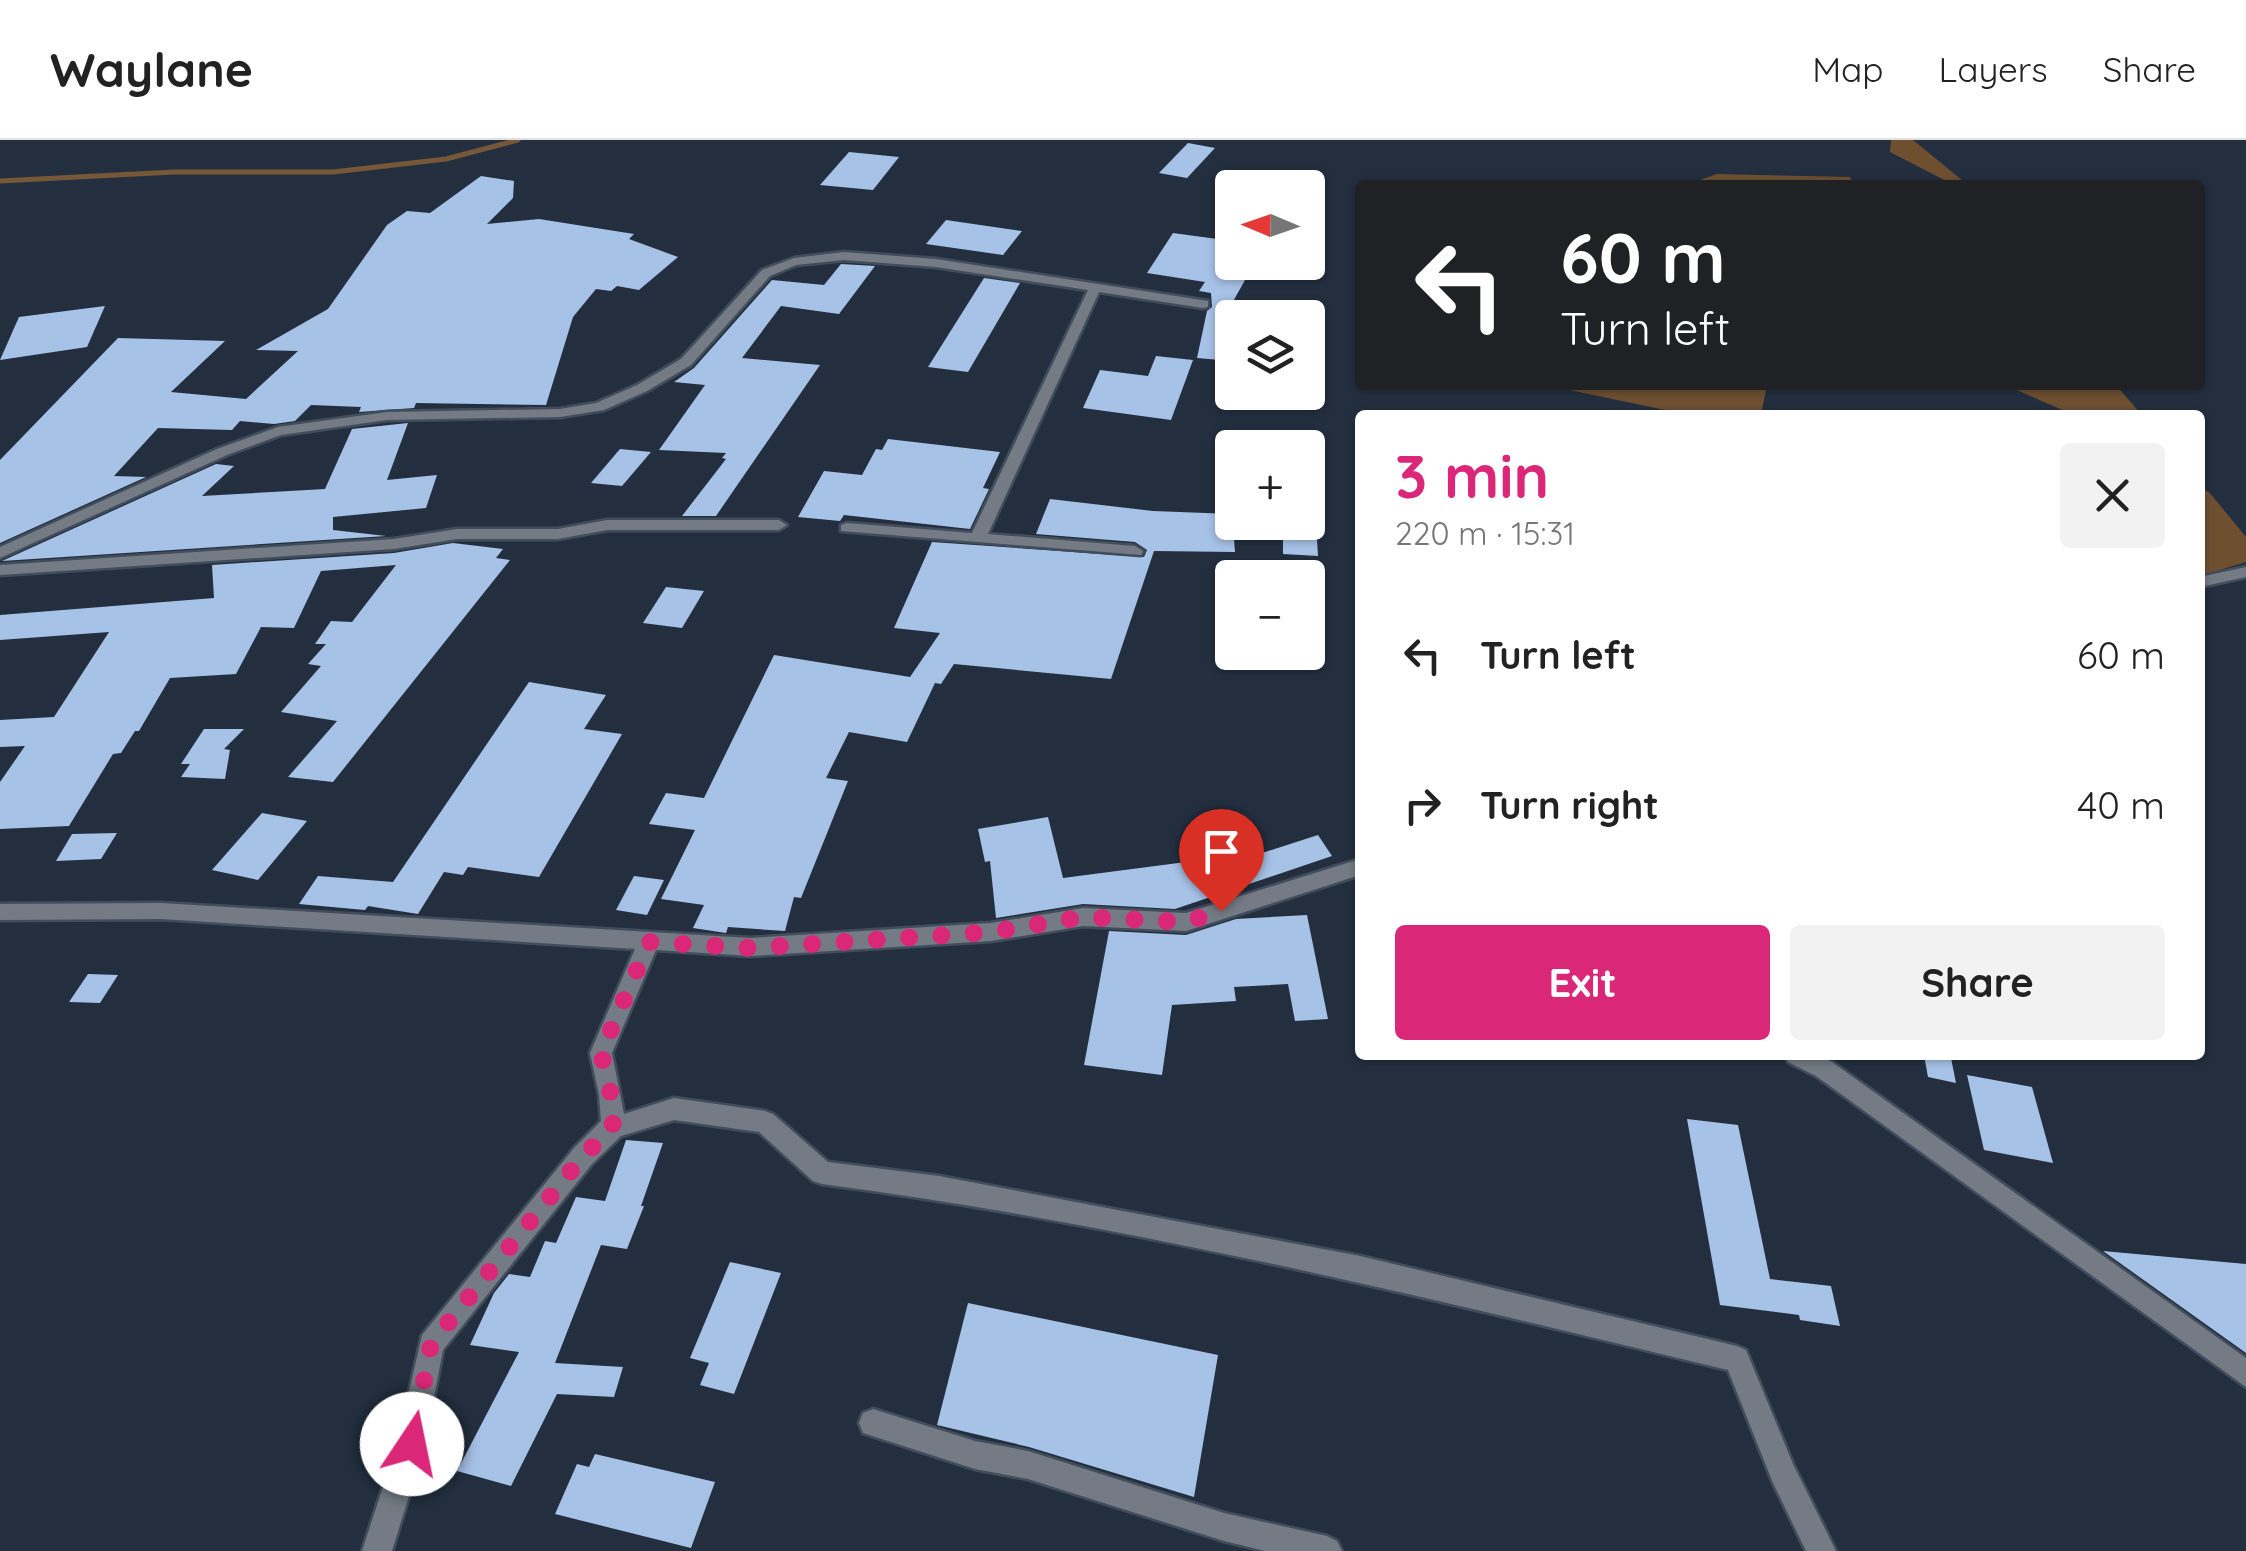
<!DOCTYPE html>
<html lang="en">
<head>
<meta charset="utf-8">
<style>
	body { margin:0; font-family:Quicksand,sans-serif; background:#f2f2f2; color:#222; height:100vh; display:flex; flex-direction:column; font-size:38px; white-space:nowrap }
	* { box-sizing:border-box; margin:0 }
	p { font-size:32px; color:#767676 }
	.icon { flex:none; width:55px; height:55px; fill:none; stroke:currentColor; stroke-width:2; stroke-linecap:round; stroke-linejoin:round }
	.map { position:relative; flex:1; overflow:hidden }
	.drawer { position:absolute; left:1355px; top:270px; width:850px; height:650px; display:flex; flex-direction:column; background:#fff; border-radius:10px; box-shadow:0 2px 8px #0004 }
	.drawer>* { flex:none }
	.banner { position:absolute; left:1355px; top:40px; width:850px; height:210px; border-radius:10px; box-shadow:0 2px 8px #0004; background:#202124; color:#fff; overflow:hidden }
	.needle { width:65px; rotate:272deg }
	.controls { position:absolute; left:1215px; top:30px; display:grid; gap:20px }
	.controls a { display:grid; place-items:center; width:110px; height:110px; border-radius:10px; background:#fff; box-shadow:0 2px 8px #0004; font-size:50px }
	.pin { position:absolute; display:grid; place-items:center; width:85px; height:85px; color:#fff; margin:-102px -42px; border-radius:50% 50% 50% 0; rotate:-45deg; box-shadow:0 0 10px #0007 }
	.pin .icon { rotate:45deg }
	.me { position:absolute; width:110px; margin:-55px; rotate:11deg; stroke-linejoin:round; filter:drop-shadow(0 0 8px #0008) }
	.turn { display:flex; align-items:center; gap:35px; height:210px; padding:0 40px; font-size:45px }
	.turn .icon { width:130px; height:130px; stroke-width:2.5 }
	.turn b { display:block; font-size:70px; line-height:85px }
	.round { display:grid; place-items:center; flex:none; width:105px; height:105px; border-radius:10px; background:#f2f2f2 }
	.overview { display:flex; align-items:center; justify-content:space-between; height:170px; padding:0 40px }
	h1 { font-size:60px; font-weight:800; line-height:75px; color:#db2777 }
	.cta { display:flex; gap:20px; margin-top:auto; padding:20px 40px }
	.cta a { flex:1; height:115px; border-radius:10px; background:#db2777; color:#fff; font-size:40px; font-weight:800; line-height:115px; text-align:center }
	.cta a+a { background:#f2f2f2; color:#222 }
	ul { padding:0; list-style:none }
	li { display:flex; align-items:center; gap:30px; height:150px; padding:0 40px }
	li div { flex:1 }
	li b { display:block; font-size:38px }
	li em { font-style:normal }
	header { display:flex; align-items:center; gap:60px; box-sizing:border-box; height:140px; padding:0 50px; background:#fff; border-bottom:2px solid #e0e0e0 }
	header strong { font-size:48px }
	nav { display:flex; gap:55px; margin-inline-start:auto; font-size:35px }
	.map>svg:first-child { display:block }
	.forest { fill:#6e5031 }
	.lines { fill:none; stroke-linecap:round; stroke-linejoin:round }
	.stream { stroke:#765839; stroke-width:5 }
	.building { fill:#a7c2e7 }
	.street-casing { stroke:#424d5c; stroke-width:5 }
	.street { fill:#747b84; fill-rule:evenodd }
	.route { stroke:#db2777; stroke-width:18; stroke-dasharray:0 32.4 }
</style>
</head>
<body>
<header>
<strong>Waylane</strong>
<nav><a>Map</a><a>Layers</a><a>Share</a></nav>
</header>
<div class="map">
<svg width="2246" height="1411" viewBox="0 0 2246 1411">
	<rect width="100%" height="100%" fill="#232f3f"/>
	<g class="forest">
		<polygon points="1891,0 1913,0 1968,45 1954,45 1890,12"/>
		<polygon points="1717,34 1850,37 1853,45 1685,45"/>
		<polygon points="1546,245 1767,245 1761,275 1689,275"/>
		<polygon points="2005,245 2116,245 2141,274 2074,275"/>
		<polygon points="2200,348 2209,352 2246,397 2246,422 2200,436"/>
	</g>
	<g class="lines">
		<polyline class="stream" points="0,41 174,32 333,32 446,19 518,0"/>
	</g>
	<g class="building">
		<polygon points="1188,3 1215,8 1187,38 1159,33"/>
		<polygon points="849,12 899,17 873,50 820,45"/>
		<polygon points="481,36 514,41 513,58 487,84 539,79 634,94 629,99 678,117 639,150 617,146 611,151 596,149 573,177 546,265 416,263 414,268 359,272 361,267 311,265 295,281 274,284 240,281 232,290 158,288 114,336 146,337 0,403 0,320 118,198 225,201 171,252 246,259 298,211 256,210 328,169 387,85 407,71 430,73"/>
		<polygon points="946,80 1022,91 1003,115 926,104"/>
		<polygon points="1173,93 1232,101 1232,122 1255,122 1230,167 1232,221 1197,218 1207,171 1212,167 1211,153 1199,151 1205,142 1147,133"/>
		<polygon points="841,124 875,126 839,174 781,166 742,218 820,225 716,376 682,376 726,319 722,318 726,313 659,310 705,245 674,242 694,228 772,140 824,145"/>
		<polygon points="984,138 1020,143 968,232 928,227"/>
		<polygon points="105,166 87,207 0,220 19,177"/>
		<polygon points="1156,216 1193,220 1171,280 1083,268 1100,230 1148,236"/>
		<polygon points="408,283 387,340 437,335 426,368 333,377 333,390 386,396 2,421 216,324 234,326 202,356 325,349 352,289"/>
		<polygon points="888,299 1000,312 983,348 989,349 970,389 844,375 840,381 798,377 824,331 862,335 876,309 882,310"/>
		<polygon points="620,309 651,312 622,346 591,343"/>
		<polygon points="1050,359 1153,371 1232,374 1235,412 1154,411 1111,539 954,524 941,544 935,543 907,602 849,592 826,638 848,641 801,758 794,757 785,791 728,787 726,793 693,788 704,765 661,759 695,690 649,684 666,653 704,658 774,515 910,537 940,493 894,488 932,402 1144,417 1147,410 1135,402 1036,394"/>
		<polygon points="1283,382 1316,384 1318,416 1283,414"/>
		<polygon points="453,403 503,409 496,418 510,420 333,642 288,637 337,581 281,572 321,526 308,524 326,504 315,504 331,481 352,482 396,425 321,431 294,488 261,487 236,534 170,538 139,591 135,591 121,613 113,614 69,686 0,689 0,642 25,606 0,607 0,580 54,577 109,492 0,500 0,475 214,458 212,425 394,413"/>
		<polygon points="666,447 704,451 682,488 643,483"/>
		<polygon points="529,542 606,555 584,589 622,594 539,737 468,727 463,735 444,732 418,774 368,766 365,770 299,764 318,736 393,742"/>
		<polygon points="204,589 244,589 224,609 230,610 225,639 181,637 190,624 181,624"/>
		<polygon points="262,673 307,681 258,740 212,730"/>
		<polygon points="1048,677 1063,738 1232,716 1234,722 1318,695 1332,716 1175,769 1083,764 996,778 990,721 985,722 978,689"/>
		<polygon points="117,693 101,719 56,721 72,694"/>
		<polygon points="634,736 664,740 647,775 616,770"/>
		<polygon points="1307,775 1328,879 1295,881 1288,844 1234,847 1236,861 1172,865 1162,935 1084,925 1109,791 1186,795 1236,779"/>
		<polygon points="88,834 118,835 100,863 69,862"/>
		<polygon points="1924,915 1951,918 1956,943 1928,937"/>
		<polygon points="1967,935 2032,947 2053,1023 1984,1010"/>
		<polygon points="1687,979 1738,985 1770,1139 1831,1146 1840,1186 1800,1180 1799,1175 1720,1165"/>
		<polygon points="626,1000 663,1003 641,1066 644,1066 627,1109 601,1105 555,1223 623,1227 614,1257 557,1254 511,1346 457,1331 519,1212 470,1205 494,1153 509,1134 530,1137 545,1101 556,1103 576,1057 605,1061"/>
		<polygon points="2103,1111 2246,1124 2246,1213"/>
		<polygon points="730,1122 781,1133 734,1254 700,1245 709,1223 690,1218"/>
		<polygon points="968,1163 1218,1215 1194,1357 1029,1307 937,1285"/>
		<polygon points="595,1314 715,1342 691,1408 555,1374 577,1324 589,1327"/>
	</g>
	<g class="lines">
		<g class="street-casing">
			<g id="street">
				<polygon points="844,112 936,119 1208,161 1208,167 1203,168 1099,152 988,394 1135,406 1143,411 1141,415 841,391 841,385 847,383 972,393 1088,150 936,127 844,120 796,125 770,136 691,225 647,251 604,270 560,277 387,280 281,295 227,315 0,418 0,407 217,309 278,287 387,272 560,269 596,263 637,245 681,219 762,130 794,118"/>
				<polygon points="607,380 779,380 787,385 779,390 607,390 558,399 457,399 394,409 0,435 0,425 394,399 457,389 558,389"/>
				<polygon points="2246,427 2246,437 2200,447 2200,437"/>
				<path d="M1360 719V735L1186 791 1083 786 991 801 751 816 656 810 612 913 624 974 674 958 765 971 773 974 828 1022 939 1036 1360 1116 1737 1206 1746 1210 1793 1324 1836 1411H1806L1773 1343 1728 1230C1429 1158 1128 1084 822 1044L813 1041 759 992 674 980 621 996 592 1024 443 1210 425 1304 392 1411H362L397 1304 422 1195 574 1008 601 981 599 955 590 913 635 809 161 779 0 780V764L161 763 751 798 991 783 1083 768 1186 773Z"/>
				<polygon points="1785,915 1818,915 1832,922 2246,1218 2246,1247 1816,936 1788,922"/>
				<polygon points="873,1269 975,1301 1028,1311 1224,1373 1327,1396 1337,1401 1342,1411 1265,1411 1224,1401 1028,1339 975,1329 863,1293 859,1283 863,1273"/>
			</g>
		</g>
		<use href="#street" class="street"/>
	</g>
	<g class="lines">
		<polyline class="route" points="412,1304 431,1204 583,1016 613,988 611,955 601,913 649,802 751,808 991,792 1083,777 1186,782 1221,771"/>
	</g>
</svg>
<div class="controls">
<a><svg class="needle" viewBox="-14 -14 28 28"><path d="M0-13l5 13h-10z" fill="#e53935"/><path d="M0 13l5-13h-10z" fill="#767676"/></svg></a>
<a><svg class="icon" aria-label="layers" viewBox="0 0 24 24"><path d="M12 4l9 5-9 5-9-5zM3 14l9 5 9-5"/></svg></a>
<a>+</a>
<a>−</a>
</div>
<div class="pin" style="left:1221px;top:771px;background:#d93025"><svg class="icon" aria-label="arrive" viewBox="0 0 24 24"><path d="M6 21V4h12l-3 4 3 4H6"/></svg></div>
<svg class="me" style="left:412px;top:1304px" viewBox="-20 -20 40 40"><circle r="19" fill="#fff"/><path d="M0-13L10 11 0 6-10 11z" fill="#db2777"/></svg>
<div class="banner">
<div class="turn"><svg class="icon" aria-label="left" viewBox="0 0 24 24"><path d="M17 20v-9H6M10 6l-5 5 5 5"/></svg><div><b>60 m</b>Turn left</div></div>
</div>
<section class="drawer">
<div class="overview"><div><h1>3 min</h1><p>220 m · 15:31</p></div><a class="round"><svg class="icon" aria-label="close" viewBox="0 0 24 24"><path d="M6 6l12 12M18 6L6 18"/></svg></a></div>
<ul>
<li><svg class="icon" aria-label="left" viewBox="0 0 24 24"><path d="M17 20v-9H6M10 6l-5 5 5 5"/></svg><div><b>Turn left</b></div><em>60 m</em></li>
<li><svg class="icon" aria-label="right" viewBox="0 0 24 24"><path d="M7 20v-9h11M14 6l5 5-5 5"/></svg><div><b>Turn right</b></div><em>40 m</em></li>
</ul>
<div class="cta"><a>Exit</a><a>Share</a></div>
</section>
</div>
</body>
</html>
